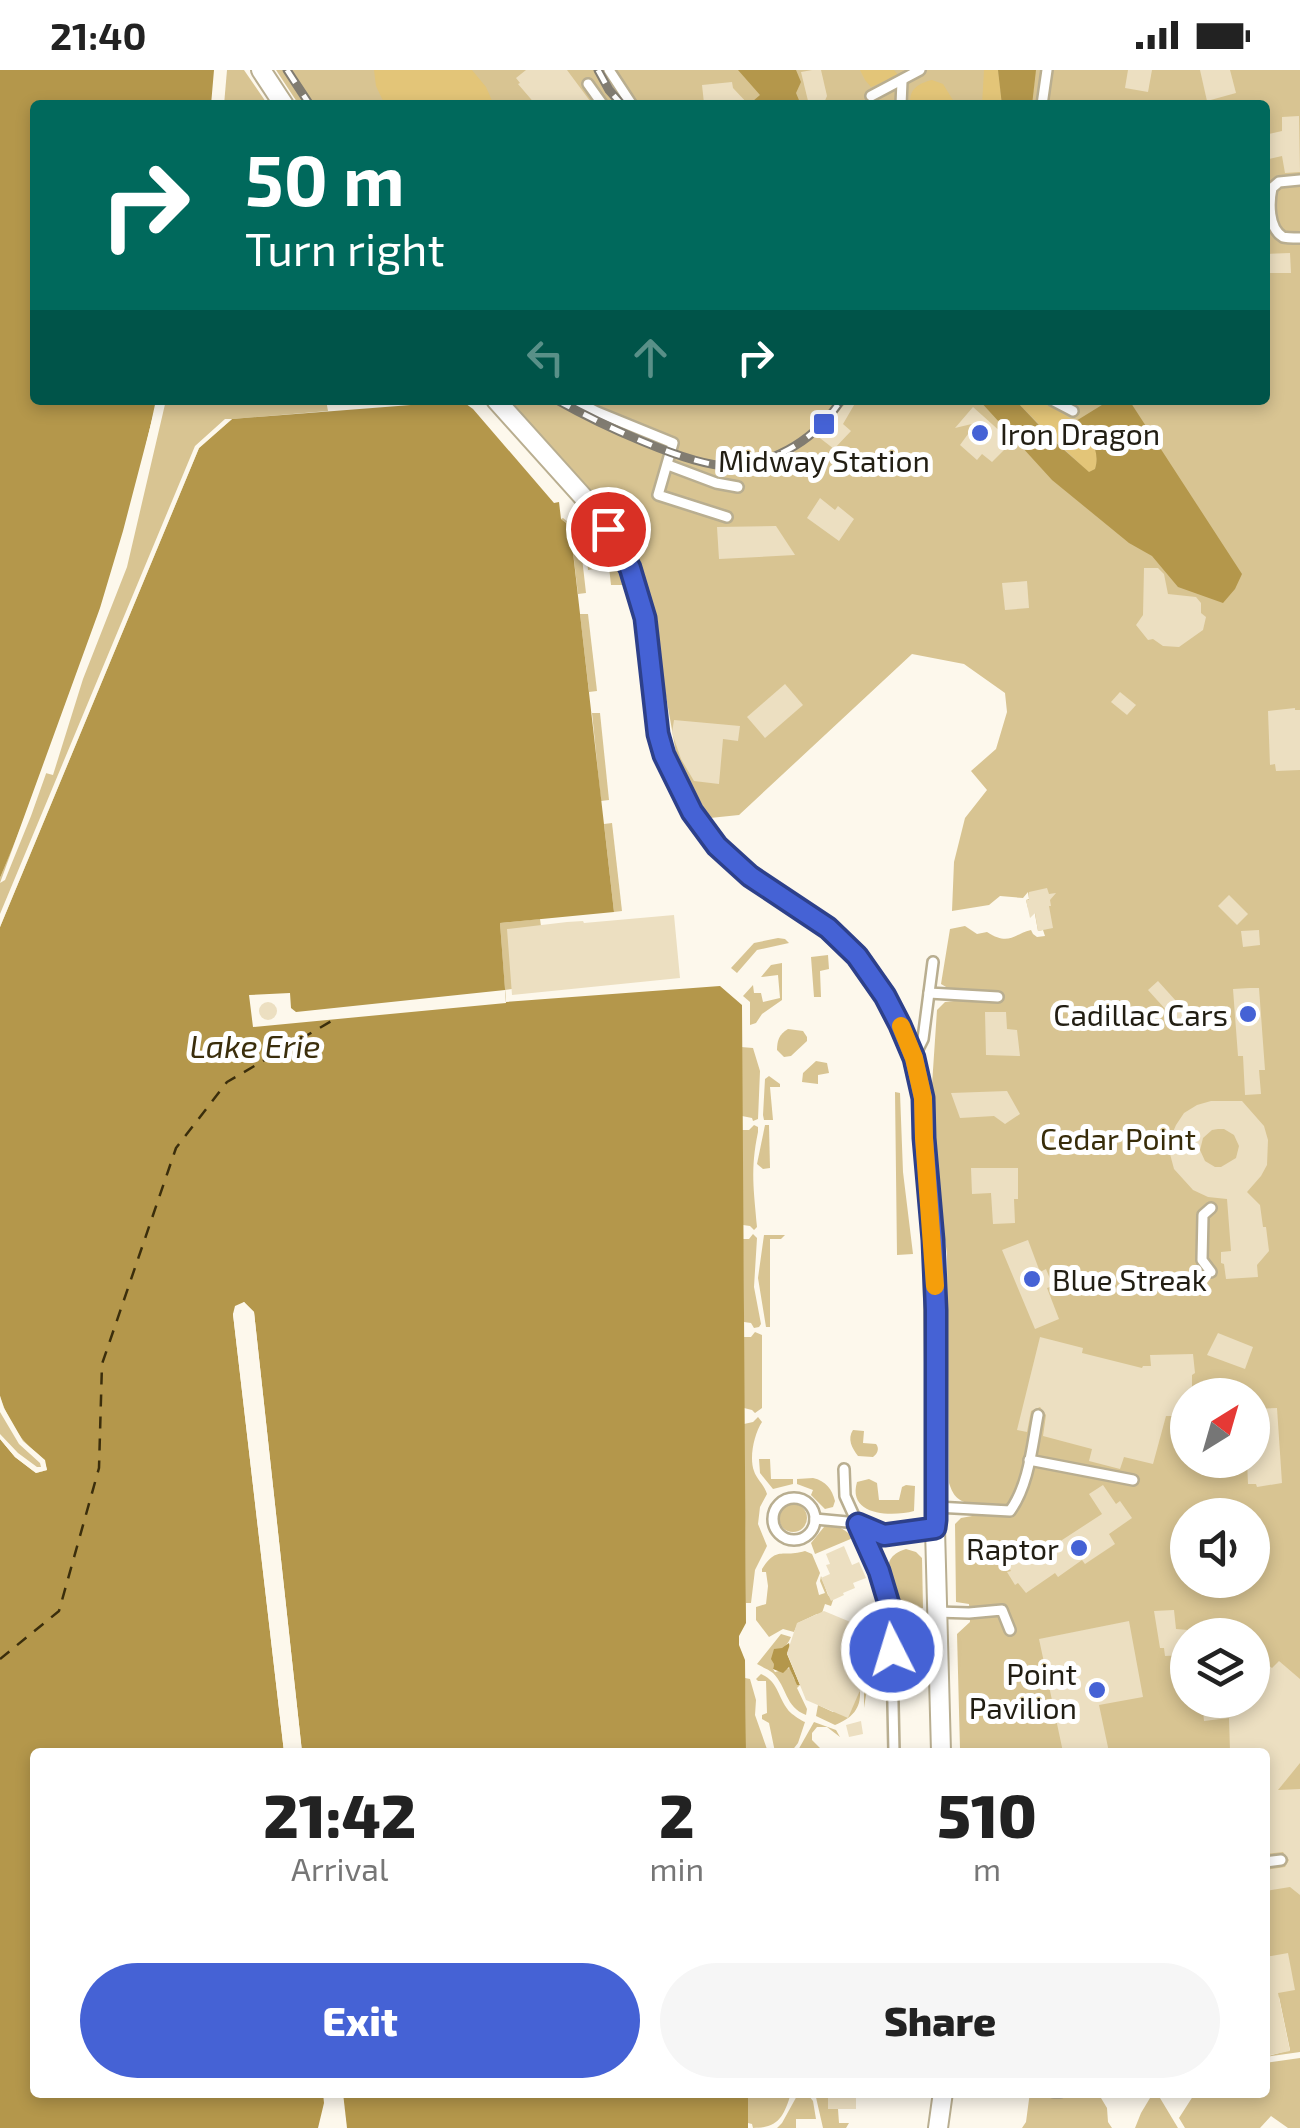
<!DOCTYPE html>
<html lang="en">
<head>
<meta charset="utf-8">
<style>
	body { margin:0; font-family:"Exo 2",sans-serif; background:#f6f6f6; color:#222; height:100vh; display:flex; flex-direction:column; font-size:38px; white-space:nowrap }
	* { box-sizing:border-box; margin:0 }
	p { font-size:32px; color:#767676 }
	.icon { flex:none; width:55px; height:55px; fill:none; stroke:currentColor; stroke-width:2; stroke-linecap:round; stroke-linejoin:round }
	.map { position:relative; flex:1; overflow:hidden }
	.details { position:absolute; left:30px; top:1678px; width:1240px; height:350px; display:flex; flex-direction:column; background:#fff; border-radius:10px; box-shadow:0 5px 15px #0003 }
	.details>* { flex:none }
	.hud { position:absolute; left:30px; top:30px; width:1240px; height:305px; border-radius:10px; box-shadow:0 5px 15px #0003; background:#00695c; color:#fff; overflow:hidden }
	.needle { width:65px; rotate:37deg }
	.tools { position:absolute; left:1170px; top:1308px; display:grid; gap:20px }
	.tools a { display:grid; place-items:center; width:100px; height:100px; border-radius:50%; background:#fff; box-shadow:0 5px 15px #0003; font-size:50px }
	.pin { position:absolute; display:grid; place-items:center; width:85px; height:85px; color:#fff; margin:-42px; border:5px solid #fff; border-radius:50%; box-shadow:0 2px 10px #0007 }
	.me { position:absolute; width:110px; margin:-55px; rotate:355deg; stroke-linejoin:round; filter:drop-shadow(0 0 8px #0008) }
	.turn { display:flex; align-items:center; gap:35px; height:210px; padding:0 50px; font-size:45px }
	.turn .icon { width:130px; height:130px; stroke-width:2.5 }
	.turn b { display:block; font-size:70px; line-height:85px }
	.lanes { display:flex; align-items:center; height:95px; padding:0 50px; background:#0003; justify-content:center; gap:50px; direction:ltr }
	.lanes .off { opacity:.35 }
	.eta { display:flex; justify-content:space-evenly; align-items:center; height:170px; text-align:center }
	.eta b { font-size:60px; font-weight:800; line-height:70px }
	.cta { display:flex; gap:20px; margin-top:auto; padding:20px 50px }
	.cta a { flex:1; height:115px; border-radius:60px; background:#4562d5; color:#fff; font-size:40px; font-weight:800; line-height:115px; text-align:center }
	.cta a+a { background:#f6f6f6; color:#222 }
	.status { display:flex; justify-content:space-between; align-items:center; height:70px; padding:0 50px; background:#fff; direction:ltr }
	.status svg { height:28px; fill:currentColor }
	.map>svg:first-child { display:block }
	.green { fill:#d8c492; fill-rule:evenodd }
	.forest { fill:#e3c578 }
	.water { fill:#b4974b }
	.pier { fill:#fdf8ec }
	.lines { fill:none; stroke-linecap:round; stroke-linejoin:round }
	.ferry { stroke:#3b2e0c; stroke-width:2.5; stroke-dasharray:12 10; stroke-linecap:butt }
	.building { fill:#ecdfc1; fill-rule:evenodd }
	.lane-casing { stroke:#b9ae90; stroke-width:14 }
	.street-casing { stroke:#b9ae90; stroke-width:22 }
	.lane { stroke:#fff; stroke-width:9 }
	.street { stroke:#fff; stroke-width:18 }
	.rail-casing { stroke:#817c71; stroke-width:9 }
	.rail { stroke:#fff; stroke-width:5; stroke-dasharray:15; stroke-linecap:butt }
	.route-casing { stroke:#2d408a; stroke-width:25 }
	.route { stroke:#4562d5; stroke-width:18 }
	.slow { stroke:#f59e0b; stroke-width:18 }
	.poi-dot { fill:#4562d5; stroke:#fff; stroke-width:4 }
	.labels { text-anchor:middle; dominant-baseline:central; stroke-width:10; stroke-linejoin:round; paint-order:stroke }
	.poi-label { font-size:30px; fill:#221e13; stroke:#fff; text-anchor:end }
	.park-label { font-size:30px; fill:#382c09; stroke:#fff }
	.water-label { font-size:32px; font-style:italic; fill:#3b2e0c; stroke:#fff }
</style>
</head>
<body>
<div class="status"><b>21:40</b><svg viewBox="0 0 49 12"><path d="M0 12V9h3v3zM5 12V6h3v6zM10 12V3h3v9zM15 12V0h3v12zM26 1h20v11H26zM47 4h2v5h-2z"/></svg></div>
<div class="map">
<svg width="1300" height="2058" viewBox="0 0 1300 2058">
	<rect width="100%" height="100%" fill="#fdf8ec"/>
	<g class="green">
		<polygon points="227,0 244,0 268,35 224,35"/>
		<path d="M276 0H1300V1982L1265 1987 1290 1980 1279 1927 1265 1929V1682H963L960 1679 957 1564 970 1552 969 1534 956 1532 955 1454 961 1448 972 1446V1435C958 1430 954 1428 949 1413L947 1184 934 1088 932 1015 937 940 945 932 954 931 953 921 941 914 950 859 965 856 977 864 987 862C1009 876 1012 865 1031 860L1033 864 1037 867 1045 866 1043 860 1038 861 1034 839 1028 838 1026 830 1029 829 1028 822 1023 828 1000 826 989 835 952 841 954 792 965 748 987 720 971 701 996 679 1007 642 1005 623 964 594 912 584 739 745 710 748 696 729 678 694 646 513 615 451 591 422 507 330H1265V35H299ZM1188 1325H1252V1390H1188ZM1188 1445H1252V1510H1188ZM1188 1565H1252V1630H1188Z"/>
		<polygon points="166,330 326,330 328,341 232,349 199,378 0,857 0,808 42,702 53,705 83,609 127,497"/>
		<polygon points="563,448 579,461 586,523 578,524 570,456 561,449"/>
		<polygon points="582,449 601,467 623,508 623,515 611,515 609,497 588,500"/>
		<polygon points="580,544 588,544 597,621 589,622"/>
		<polygon points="592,643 600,643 609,730 601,731"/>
		<polygon points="612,753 622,841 614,842 604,754"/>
		<polygon points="540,849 541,856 512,919 505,920 500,853"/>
		<polygon points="778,868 785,869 789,873 757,880 737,903 731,898 754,873"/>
		<polygon points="828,885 829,899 820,901 821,927 814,927 811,887"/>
		<polygon points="782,893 782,930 762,944 756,953 750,955 750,932 743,926 753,915 754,923 761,923 763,932 780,928 778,905 761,907 771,895"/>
		<path d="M788 959 803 961 807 967V971L791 986 784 987 777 980C777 971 779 964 788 959Z"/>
		<polygon points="741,977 753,978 760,1001 758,1049 753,1051 752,1048 742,1046"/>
		<polygon points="816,991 827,993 829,1003 818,1005 818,1014 802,1012 803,1003"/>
		<polygon points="769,1006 780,1014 780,1017 770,1017 773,1050 764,1050 763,1045 765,1009"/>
		<polygon points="895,1022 900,1023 903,1102 913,1184 897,1185"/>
		<path d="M754 1055 758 1057V1062C750 1100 754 1120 757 1157L754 1160 750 1156 743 1155 742 1060H749Z"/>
		<polygon points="765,1055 769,1055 770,1098 763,1099 757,1094"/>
		<polygon points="753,1164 757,1168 754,1217 761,1254 759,1257 754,1258 751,1253 744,1252 743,1169 749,1169"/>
		<polygon points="764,1165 785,1165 781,1169 770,1169 770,1257 766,1257 758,1208"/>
		<polygon points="755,1262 762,1265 762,1338 755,1343 752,1340 744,1338 744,1267 751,1267"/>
		<polygon points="0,1326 47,1400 36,1403 0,1369"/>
		<path d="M758 1347 762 1352C754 1364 749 1388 754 1401 757 1410 764 1414 767 1424L760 1437 758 1454 767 1476 755 1500 751 1533H746L744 1354 753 1352Z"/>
		<path d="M853 1360 864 1361 863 1373 876 1374C880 1379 877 1384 873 1387L858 1386C852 1378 847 1369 853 1360Z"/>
		<polygon points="759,1389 770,1389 771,1409 793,1409 793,1414 773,1419 760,1403"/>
		<path d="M813 1408C826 1411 832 1419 835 1431L833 1437 825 1439 811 1425 813 1420 797 1414V1409Z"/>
		<path d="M869 1409 877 1413 879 1430H899L902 1417 906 1415 915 1416 914 1441C892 1447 847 1446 857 1412Z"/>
		<circle cx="793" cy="1448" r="14"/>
		<path d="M829 1455C840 1456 846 1460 853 1468L815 1484 811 1473 824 1457Z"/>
		<path d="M906 1479 916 1482 922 1488 923 1538 904 1539C894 1517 873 1489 906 1479Z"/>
		<path d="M805 1481 812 1484 820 1503 816 1513 819 1525 825 1523 820 1511 821 1506 828 1525 833 1530 831 1536 825 1534 821 1546 817 1544 798 1553 794 1562 783 1559 769 1567 756 1550V1537L766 1534 768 1516 766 1502H762V1499C777 1475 783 1488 805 1481Z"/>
		<path d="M781 1564 791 1567C786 1579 775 1585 773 1599L775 1602 790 1598 794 1609 800 1615 797 1618 807 1639 806 1645C785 1637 787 1617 773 1603 768 1599 762 1597 757 1594Z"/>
		<polygon points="862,1569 874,1574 879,1592 875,1592 874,1609 866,1625 864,1638 864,1617 855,1606 863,1587 862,1583 867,1581"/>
		<path d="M761 1604C779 1611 778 1630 791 1643 793 1645 802 1651 805 1652L798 1673 791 1682H775L769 1653 762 1649V1645L767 1643 766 1611H758L756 1609Z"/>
		<polygon points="745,1608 750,1609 756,1630 755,1645 768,1682 746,1682"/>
		<path d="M860 1621C861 1639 852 1648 835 1655L816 1646 818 1635 833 1642Z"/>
		<polygon points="814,1652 836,1660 840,1667 827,1657 817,1657 812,1663 812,1670 823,1681 797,1682"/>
		<polygon points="1300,1988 1300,2058 1288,2058 1271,2046 1260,2058 1185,2058 1179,2048 1195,2023 1265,2022 1265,1993"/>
		<polygon points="806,2022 813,2031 816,2049 796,2049 796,2058 777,2058 782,2053 798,2024"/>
		<polygon points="1030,2022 1098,2023 1107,2038 1108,2052 1112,2058 1022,2058 1026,2052"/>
		<path d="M748 2023V2022L791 2023C784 2046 779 2058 753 2058L752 2054 748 2053Z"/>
		<polygon points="815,2023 828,2023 828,2039 838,2039 839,2053 849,2053 846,2058 823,2058"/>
		<polygon points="1153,2023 1157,2023 1178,2058 1135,2058 1141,2043"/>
	</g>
	<g class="forest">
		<polygon points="374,0 472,0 486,17 494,35 385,35 376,16"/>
		<polygon points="860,0 894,0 899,6 871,17 865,10"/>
		<polygon points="984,0 998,0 1002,35 982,35"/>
		<path d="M932 10 943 14 956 35H911C907 20 919 13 932 10Z"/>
		<path d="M1015 330C1023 330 1032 329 1039 332 1065 342 1106 367 1095 399L1089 402 1084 398Z"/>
	</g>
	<g class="water">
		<path d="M0 0H214L211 35H35V330H156C122 494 64 654 0 808Z"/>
		<polygon points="738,0 796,0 801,12 796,23 801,35 757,35 753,31 760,25"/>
		<polygon points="998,0 1036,0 1032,35 1002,35"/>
		<path d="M979 330H1015L1055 372 1089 402 1095 399C1101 380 1089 365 1076 351L1110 330H1129L1242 504 1235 519 1223 533 1178 517 1152 486 1129 473 1052 410Z"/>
		<path d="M462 331 473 339 554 433 559 432 561 449 570 456 614 842 500 853 506 932 720 916 742 935 746 1553 739 1566V1575L745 1590 746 1682H302L254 1242 244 1232 233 1244 284 1682H35V2022L323 2023 324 2033 318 2058H0V1369L15 1387 36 1403 47 1400C44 1386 35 1383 26 1373 14 1360 5 1342 0 1326V857L199 378 232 349Z"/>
		<polygon points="789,1573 790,1577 787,1584 800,1615 797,1615 789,1597 783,1603 773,1599 774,1594 771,1589 774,1579 782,1578"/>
		<polygon points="343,2023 748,2023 748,2058 347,2058"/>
	</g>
	<g class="pier">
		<polygon points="153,346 158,346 128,463 104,540 31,746 5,810 0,813 100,538 123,461"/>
		<polygon points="225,349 232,349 199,378 0,857 0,844 195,376"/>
		<polygon points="505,920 506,933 253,957 249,925 290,923 291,938 296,942"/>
		<polygon points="244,1232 254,1242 302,1682 297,1682 249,1243 243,1237 239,1239 238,1244 289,1682 284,1682 233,1244 235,1236"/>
		<polygon points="0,1326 4,1338 23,1371 45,1390 47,1400 36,1403 15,1387 0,1369 0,1364 18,1383 37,1397 41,1397 40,1393 19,1374 0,1342"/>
	</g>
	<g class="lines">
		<polyline class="ferry" points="0,1589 59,1541 99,1398 102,1294 176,1078 227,1012 335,949"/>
	</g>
	<g class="building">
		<polygon points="526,0 567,0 593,35 536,35 518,14 520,13 516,8"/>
		<polygon points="812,0 821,0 827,26 823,35 809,35 801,2"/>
		<polygon points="1128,0 1152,0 1148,22 1125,18"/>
		<polygon points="1200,0 1230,0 1236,23 1207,31"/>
		<polygon points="732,12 733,18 749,35 724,35 721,32 704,33 702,15"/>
		<polygon points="1299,46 1300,102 1285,103 1282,86 1269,89 1265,65 1282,61 1282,47"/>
		<polygon points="1290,183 1291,203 1265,203 1265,184"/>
		<polygon points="849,330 857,330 843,354 851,361 834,379 816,365"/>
		<polygon points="973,337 1012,372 992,392 982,384 977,390 960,375 976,353 955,358"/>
		<polygon points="820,428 835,440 838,436 854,449 839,471 807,448"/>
		<polygon points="776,456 795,485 719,489 717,457"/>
		<polygon points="1144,498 1158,498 1164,504 1168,524 1196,527 1201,533 1201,543 1206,547 1203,560 1179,577 1163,576 1153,569 1148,570 1136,555 1143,545"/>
		<polygon points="1027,511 1029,538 1005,540 1002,513"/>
		<polygon points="785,614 803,635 765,668 747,647"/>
		<polygon points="1120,622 1136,635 1127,645 1111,632"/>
		<polygon points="1295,638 1295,640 1300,640 1300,700 1276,701 1275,694 1270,695 1268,641"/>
		<polygon points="674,650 740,656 738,671 723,669 719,714 694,711 681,689 672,663"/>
		<polygon points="1047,818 1049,824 1056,823 1050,830 1051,836 1049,836 1053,858 1038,861 1035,843 1030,848 1026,830 1029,830 1029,822"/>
		<polygon points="1229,825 1248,844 1237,855 1218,836"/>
		<polygon points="674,845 680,908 512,925 507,859 567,852 583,851 584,853"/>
		<polygon points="1259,860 1260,875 1243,877 1241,861"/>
		<polygon points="1158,911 1195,952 1185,961 1148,920"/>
		<polygon points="1250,918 1259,918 1265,1000 1259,1000 1261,1024 1245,1025 1243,986 1238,986 1233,919"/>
		<circle cx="268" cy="941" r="9"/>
		<polygon points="985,942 1006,942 1007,959 1017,960 1020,986 986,985"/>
		<polygon points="1007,1021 1020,1044 1005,1054 994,1046 960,1048 951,1023"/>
		<path d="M1211 1031H1242L1264 1056 1268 1070 1267 1095 1261 1106 1247 1122 1260 1135 1263 1157H1266L1269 1181 1257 1195 1258 1207 1226 1209 1224 1194 1221 1193V1182L1231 1181 1227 1129 1208 1127 1193 1120 1174 1099 1170 1084V1069L1176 1055 1184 1043 1197 1035ZM1218 1059H1224L1234 1065 1239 1076 1236 1088 1221 1097H1215L1205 1091 1200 1080 1203 1068 1212 1060Z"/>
		<polygon points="971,1098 1018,1098 1018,1129 1014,1129 1015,1153 993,1154 991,1123 972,1124"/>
		<polygon points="1028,1170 1040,1202 1046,1199 1053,1216 1047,1218 1059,1249 1035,1259 1002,1180"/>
		<polygon points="1218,1263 1253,1277 1245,1299 1207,1285"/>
		<polygon points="1040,1267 1083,1278 1082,1283 1142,1298 1143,1296 1151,1296 1150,1285 1193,1284 1195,1303 1192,1305 1192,1325 1188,1325 1188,1346 1166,1346 1153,1394 1124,1387 1120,1399 1089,1391 1092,1379 1043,1366 1046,1345 1040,1337 1031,1341 1027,1362 1017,1360"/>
		<polygon points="1277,1338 1282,1413 1257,1417 1256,1414 1248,1414 1247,1390 1252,1390 1252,1339"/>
		<polygon points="1103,1415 1116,1434 1120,1431 1132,1448 1109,1464 1115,1474 1085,1494 1082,1490 1058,1507 1055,1503 1026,1523 1018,1513 1015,1515 1007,1502 1011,1501 1003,1489 1017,1481 1020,1487 1032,1479 1039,1485 1102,1444 1089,1424"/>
		<polygon points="844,1476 852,1495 859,1492 866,1508 853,1513 855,1518 843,1523 844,1525 831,1531 821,1508 830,1504 826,1495 830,1494 826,1484"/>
		<polygon points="1174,1540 1176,1559 1188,1560 1188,1578 1184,1578 1185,1585 1165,1586 1164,1578 1160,1578 1154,1541"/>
		<polygon points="824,1541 860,1556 858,1559 866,1579 855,1606 861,1618 848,1648 806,1630 787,1583 797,1553"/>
		<polygon points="1129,1551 1143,1627 1099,1635 1109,1682 1063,1682 1039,1569"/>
		<polygon points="1252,1583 1272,1598 1279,1591 1300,1609 1300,1693 1278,1720 1300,1719 1300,1825 1290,1817 1265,1821 1265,1800 1285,1797 1289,1790 1283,1782 1265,1784 1265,1682 1230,1682 1229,1648 1204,1651 1202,1631 1252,1630"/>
		<polygon points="861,1651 863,1664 849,1667 846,1655"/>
		<polygon points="1288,1883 1295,1920 1278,1923 1290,1981 1265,1986 1265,1887"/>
		<rect x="828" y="2022" width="28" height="17"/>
	</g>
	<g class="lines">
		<g class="lane-casing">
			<g id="lane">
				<polyline points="609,0 632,35"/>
				<polyline points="588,14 603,35"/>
				<polyline points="871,26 920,0"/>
				<polyline points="901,35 902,11"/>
				<polyline points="1042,35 1047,0"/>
				<path d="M1300 110 1279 112 1272 118C1269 132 1268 158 1283 167 1286 168 1296 168 1300 168"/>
				<polyline points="574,330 597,342 673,373 658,425 727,447"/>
				<polyline points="1052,330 1073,341"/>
				<polyline points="668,395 716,413 738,417"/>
				<polyline points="929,923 998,927"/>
				<polyline points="915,985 923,969 933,892"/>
				<polyline points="1211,1202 1202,1190 1203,1145 1211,1138"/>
				<polyline points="1029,1390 1133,1410"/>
				<polyline points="844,1399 845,1426 879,1501 891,1541 894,1682"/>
				<circle cx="794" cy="1449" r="21"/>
				<path d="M936 1437 1010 1441C1029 1415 1032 1376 1038 1345"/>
				<polyline points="815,1449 858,1453 883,1465 935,1459"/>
				<polyline points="937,1542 969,1543 1002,1540 1010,1560"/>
				<polyline points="1265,1792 1281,1790"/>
				<polyline points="1054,2022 1060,2022"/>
			</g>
		</g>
		<g class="street-casing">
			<g id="street">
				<polyline points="261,0 284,35"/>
				<polyline points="496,330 585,429 608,459 631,498 645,548 658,664 664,685 692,742 717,776 750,806 828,858 857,886 885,926 900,955 913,988 923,1028 924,1068 933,1170 937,1415 935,1459 941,1682"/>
				<polyline points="938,2058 943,2022"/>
			</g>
		</g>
		<use href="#lane" class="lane"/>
		<use href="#street" class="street"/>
		<g class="rail-casing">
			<g id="rail">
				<polyline points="287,0 310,35"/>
				<polyline points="598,0 609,20 622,35"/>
				<path d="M557 330C594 351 691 398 732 396 777 393 817 368 841 330"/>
			</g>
		</g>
		<use href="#rail" class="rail"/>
	</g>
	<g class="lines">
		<g class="route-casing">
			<polyline id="route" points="608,459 630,498 645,548 658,664 664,685 692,742 717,776 750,806 828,858 857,886 885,926 900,955 914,988 923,1028 924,1068 933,1170 936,1240 936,1450 935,1458 884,1465 858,1454 879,1501 891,1541 892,1580"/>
		</g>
		<use href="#route" class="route"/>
		<polyline class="slow" points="901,956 914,988 923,1028 924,1068 935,1216"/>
	</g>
	<g class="poi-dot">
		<rect x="812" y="342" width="24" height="24" rx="5"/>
		<circle cx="980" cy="363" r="10"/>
		<circle cx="1248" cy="944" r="10"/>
		<circle cx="1032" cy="1209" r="10"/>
		<circle cx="1079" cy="1478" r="10"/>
		<circle cx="1097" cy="1620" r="10"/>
	</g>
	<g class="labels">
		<g class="poi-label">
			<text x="1000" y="363" text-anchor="start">Iron Dragon</text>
			<text x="824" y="390" text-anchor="middle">Midway Station</text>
			<text x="1228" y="944">Cadillac Cars</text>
			<text x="1052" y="1209" text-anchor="start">Blue Streak</text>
			<text x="1059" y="1478">Raptor</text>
			<text x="1077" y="1603">Point<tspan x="1077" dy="34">Pavilion</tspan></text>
		</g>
		<g class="park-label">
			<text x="1118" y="1068">Cedar Point</text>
		</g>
		<g class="water-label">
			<text x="255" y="975">Lake Erie</text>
		</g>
	</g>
</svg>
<div class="tools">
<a><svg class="needle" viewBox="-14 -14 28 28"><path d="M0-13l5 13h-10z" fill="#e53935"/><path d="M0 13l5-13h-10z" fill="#767676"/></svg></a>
<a><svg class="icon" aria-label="sound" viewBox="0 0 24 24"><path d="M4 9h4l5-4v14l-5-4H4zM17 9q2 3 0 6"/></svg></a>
<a><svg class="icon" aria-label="layers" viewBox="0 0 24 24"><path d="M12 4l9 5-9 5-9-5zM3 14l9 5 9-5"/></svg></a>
</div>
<div class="pin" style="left:608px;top:459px;background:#d93025"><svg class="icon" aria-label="arrive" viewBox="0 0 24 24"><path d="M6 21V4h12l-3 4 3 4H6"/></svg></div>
<svg class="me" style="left:892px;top:1580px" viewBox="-20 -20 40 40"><circle r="17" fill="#4562d5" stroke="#fff" stroke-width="3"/><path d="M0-11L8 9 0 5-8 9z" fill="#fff"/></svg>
<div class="hud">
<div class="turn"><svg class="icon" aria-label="right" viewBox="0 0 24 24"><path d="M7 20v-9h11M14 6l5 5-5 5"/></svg><div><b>50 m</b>Turn right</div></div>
<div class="lanes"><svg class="icon off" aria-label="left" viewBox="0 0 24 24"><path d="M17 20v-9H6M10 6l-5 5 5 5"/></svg><svg class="icon off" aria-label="ahead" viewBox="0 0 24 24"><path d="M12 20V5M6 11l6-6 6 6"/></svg><svg class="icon" aria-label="right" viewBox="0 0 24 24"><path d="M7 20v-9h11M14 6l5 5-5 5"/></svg></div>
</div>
<section class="details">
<div class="eta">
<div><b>21:42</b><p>Arrival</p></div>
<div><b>2</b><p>min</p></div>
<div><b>510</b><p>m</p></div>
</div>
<div class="cta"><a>Exit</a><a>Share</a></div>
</section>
</div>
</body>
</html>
